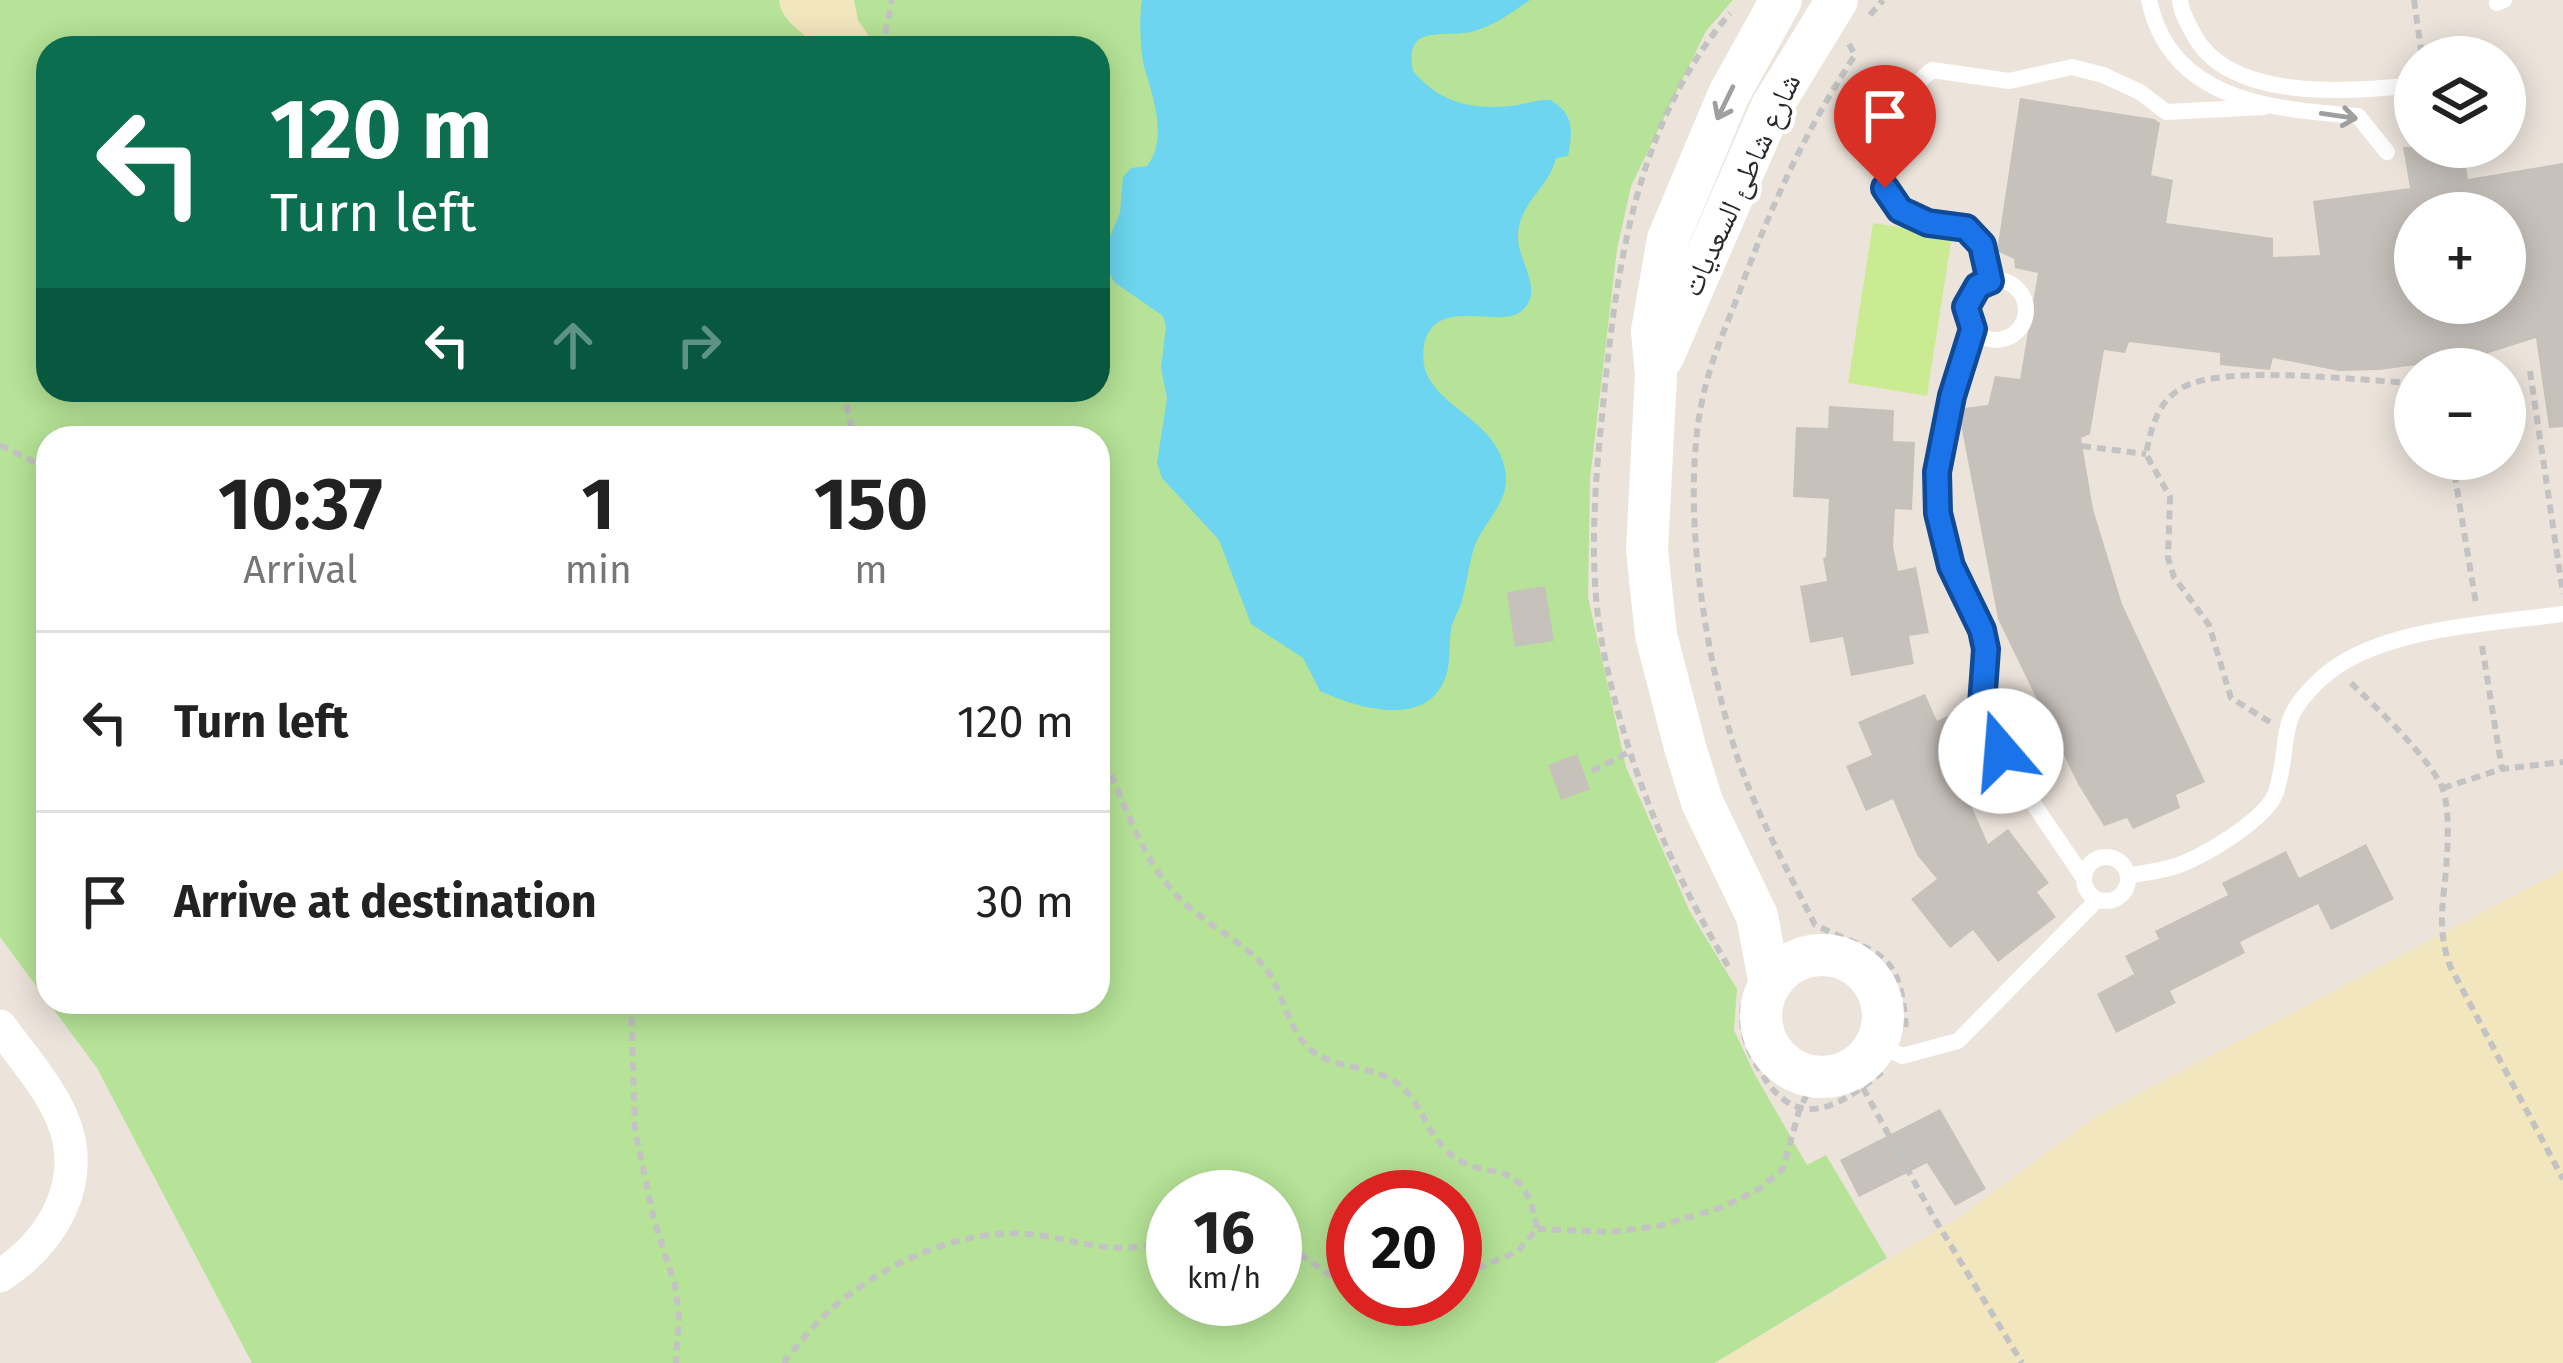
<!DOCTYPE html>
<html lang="en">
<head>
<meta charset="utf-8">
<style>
	body { margin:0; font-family:"Fira Sans","Noto Naskh Arabic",sans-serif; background:#f2f2f2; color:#222; height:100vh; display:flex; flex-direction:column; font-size:45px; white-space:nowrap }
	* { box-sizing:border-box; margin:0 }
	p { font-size:39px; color:#767676 }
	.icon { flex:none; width:66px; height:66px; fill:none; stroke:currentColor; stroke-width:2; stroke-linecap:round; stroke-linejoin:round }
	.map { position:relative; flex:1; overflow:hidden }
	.sheet { position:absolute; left:36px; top:426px; width:1074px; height:588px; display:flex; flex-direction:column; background:#fff; border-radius:36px; box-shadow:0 6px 30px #0003 }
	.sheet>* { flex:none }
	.guide { position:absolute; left:36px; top:36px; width:1074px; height:366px; border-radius:36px; box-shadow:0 6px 30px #0003; background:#0b6e4f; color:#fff; overflow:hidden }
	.controls { position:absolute; left:2394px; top:36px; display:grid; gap:24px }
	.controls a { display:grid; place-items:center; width:132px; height:132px; border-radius:50%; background:#fff; box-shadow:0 6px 30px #0003; font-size:60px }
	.speed { position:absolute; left:1146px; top:1170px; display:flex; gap:24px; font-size:60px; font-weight:700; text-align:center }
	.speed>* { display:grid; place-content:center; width:156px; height:156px; border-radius:50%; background:#fff; box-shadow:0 6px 30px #0003; line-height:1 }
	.speed small { font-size:30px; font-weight:400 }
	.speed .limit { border:18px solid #d22; background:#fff; color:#111 }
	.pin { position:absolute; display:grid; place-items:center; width:102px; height:102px; color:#fff; margin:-123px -51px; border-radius:50% 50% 50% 0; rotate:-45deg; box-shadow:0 0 12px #0007 }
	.pin .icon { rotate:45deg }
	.me { position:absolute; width:132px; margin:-66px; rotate:342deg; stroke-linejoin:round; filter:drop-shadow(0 0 9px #0008) }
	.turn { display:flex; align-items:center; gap:42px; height:252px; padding:0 36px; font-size:54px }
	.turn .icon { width:156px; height:156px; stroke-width:2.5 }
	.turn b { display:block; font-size:84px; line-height:102px }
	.lanes { display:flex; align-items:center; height:114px; padding:0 36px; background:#0003; justify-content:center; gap:60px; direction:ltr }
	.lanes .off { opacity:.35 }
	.eta { display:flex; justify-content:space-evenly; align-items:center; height:204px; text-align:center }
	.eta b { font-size:72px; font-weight:700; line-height:84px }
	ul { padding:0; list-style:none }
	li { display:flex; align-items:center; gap:36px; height:180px; padding:0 36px; border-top:3px solid #e0e0e0 }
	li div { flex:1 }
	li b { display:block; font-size:45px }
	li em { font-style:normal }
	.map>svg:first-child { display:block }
	.green { fill:#b6e397; fill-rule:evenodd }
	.sand { fill:#f2e6be }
	.pitch { fill:#cbeb93 }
	.water { fill:#6dd5ef }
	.building { fill:#c7c1bb; fill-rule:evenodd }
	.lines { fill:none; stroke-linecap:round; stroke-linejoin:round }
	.path { stroke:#c3c3c3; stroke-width:6; stroke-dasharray:9 6; stroke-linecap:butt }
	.service { stroke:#fff; stroke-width:16 }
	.minor { stroke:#fff; stroke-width:33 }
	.tertiary { stroke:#fff; stroke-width:42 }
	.oneway { stroke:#9f9f9f }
	.route-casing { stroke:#114b97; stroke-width:30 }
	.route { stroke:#1a73e8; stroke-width:21 }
	.labels { text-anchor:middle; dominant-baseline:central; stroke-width:9; stroke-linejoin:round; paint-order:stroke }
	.street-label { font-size:30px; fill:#2a2a2a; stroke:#fff }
</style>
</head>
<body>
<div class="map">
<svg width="2563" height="1363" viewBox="0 0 2563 1363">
	<rect width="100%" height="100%" fill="#ece4db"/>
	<path class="green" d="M0 0H1733L1706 31 1631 186 1617 249 1590 479 1588 597 1626 767 1690 912 1737 989 1734 1030 1754 1073 1807 1165 1826 1155 1887 1258 1715 1363H252L97 1068 0 937ZM48 48H1098V390H48ZM48 438H1098V1002H48ZM1173 1197H1275V1299H1173ZM1353 1197H1455V1299H1353Z"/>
	<g class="sand">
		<path d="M779 0H854L858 20 877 48H813C804 28 782 25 779 0Z"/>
		<polygon points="2563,870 2563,1363 1715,1363 1958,1218 2097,1116"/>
	</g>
	<polygon class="pitch" points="1873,223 1952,235 1927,396 1848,383"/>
	<path class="water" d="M1142 0H1530C1513 12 1492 27 1471 32 1442 38 1404 23 1413 71 1439 102 1471 110 1511 106 1525 105 1536 99 1550 100 1574 113 1573 131 1568 156L1556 158C1549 189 1517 203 1518 239 1519 263 1548 296 1517 314 1494 326 1432 297 1424 346 1414 404 1494 411 1505 469 1512 503 1482 521 1473 551 1468 569 1466 587 1461 604 1458 613 1452 621 1451 630 1448 648 1452 666 1443 683 1421 728 1355 707 1320 691L1303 658 1251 624 1219 540 1162 478 1157 463 1167 398 1161 368 1166 327 1163 316 1114 282 1104 262 1105 248 1120 213 1123 177 1131 168 1147 166C1169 138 1152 95 1144 66 1140 49 1139 17 1142 0Z"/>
	<g class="building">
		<path d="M2020 98 2154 119 2160 123 2151 175 2173 180 2166 223 2273 238V257L2320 255 2313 201 2410 188 2403 147H2463L2468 179 2563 163V427L2549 428 2536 338 2476 357 2379 370 2339 371 2273 358 2270 370 2220 365V353L2129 342 2125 353 2104 350 2090 434 2081 438 2093 509 2122 604 2205 782 2176 795 2180 808 2133 829 2127 818 2104 826 2078 784 1998 619 1961 424 1964 408 1988 405 1995 376 2020 379 2038 273 2015 268 2014 259 1997 251ZM2415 213H2505V303H2415Z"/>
		<polygon points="1829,406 1894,410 1893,441 1915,442 1912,510 1895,509 1893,546 1898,571 1916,567 1929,633 1909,636 1914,664 1851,676 1843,637 1810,643 1800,586 1827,581 1823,558 1826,557 1829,499 1793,497 1796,427 1828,428"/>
		<polygon points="1545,586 1554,641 1515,647 1507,592"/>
		<polygon points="1925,694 1937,721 1950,715 1974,771 1959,778 1988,844 2008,829 2049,883 2037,892 2056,917 1998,962 1973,930 1950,948 1911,899 1937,879 1917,855 1893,799 1866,811 1846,766 1872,755 1858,722"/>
		<polygon points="1577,754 1590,789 1561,800 1548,765"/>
		<polygon points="2366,844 2394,899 2331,930 2318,904 2240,942 2245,953 2170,991 2176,1003 2116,1033 2097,994 2134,974 2125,956 2159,939 2155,931 2228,895 2222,883 2286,851 2299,878"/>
		<polygon points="1940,1109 1986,1189 1955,1206 1927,1163 1859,1197 1840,1160"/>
	</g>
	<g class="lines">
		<g class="path">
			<polyline points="2414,0 2422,57"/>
			<polyline points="1870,15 1883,0"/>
			<path d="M1849 44 1855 55C1805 131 1770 208 1739 293 1727 324 1713 355 1705 388 1678 495 1704 655 1738 759 1758 817 1788 871 1815 925 1880 956 1902 948 1906 1032"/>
			<polyline points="882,48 892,0"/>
			<polyline points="2434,147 2438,184"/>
			<polyline points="2530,371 2563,594"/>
			<polyline points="843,390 854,438"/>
			<polyline points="0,445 48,469"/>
			<polyline points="2082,446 2146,454"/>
			<polyline points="2452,459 2476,604"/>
			<polyline points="2482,646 2502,769"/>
			<path d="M2351 683C2374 705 2433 761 2443 790 2449 807 2448 837 2447 855 2445 899 2435 923 2450 966L2563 1179"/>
			<path d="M2270 722 2231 698 2209 625 2174 577 2168 558 2170 497 2146 454C2151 429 2157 403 2180 389 2219 363 2363 381 2415 383"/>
			<path d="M1098 748C1125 799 1139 858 1181 900 1204 923 1237 938 1260 962 1284 986 1284 1026 1310 1049 1334 1070 1368 1064 1394 1081 1419 1097 1424 1126 1443 1147 1484 1191 1523 1144 1537 1229L1517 1252 1455 1277"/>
			<polyline points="1592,771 1631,751"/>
			<polyline points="2443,788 2502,769 2563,762"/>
			<path d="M1728 966C1671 870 1626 763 1604 653 1588 577 1594 493 1602 416 1616 271 1633 129 1730 13"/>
			<polyline points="631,1002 635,1131 654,1220 675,1285 679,1315 676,1363"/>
			<path d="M1743 1005C1739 1028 1747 1049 1759 1069 1794 1132 1835 1111 1882 1072"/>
			<polyline points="1863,1088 1933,1216 2022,1363"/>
			<polyline points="1537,1229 1611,1232 1659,1226 1723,1207 1759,1189 1783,1169 1799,1111 1815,1077"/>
			<polyline points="1275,1237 1353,1291"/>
			<polyline points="1369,1299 1398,1308 1409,1299"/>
			<path d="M783 1363C797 1347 811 1328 826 1314 880 1264 964 1225 1038 1235 1086 1242 1128 1260 1173 1235"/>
		</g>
		<g class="service">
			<path d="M2149 0C2171 102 2272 109 2358 116L2387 152"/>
			<path d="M2180 0C2181 13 2188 23 2194 35 2230 102 2351 92 2415 85"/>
			<polyline points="2497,3 2504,0"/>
			<circle cx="1996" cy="310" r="30"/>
			<path d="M1990 281C1986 262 1986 243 1969 231 1950 217 1918 227 1899 209 1871 182 1883 122 1905 96 1913 86 1923 78 1932 70L2009 81 2072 67 2103 75 2140 92 2166 112 2264 107"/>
			<path d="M1973 329C1948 406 1925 483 1950 563 1958 587 1973 607 1982 630 1992 659 1977 691 1985 722 1989 736 2000 749 2007 762 2031 802 2058 839 2083 877"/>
			<circle cx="2106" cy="879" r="22"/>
			<path d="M2128 876C2143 873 2159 871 2173 867 2201 859 2267 819 2276 792 2293 738 2272 722 2324 676 2381 627 2490 624 2563 614"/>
			<polyline points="1877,1043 1902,1056 1958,1041 2097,900"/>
		</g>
		<path class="minor" d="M0 1026C21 1055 48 1085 62 1118 89 1182 52 1242 0 1276"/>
		<g class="tertiary">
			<polyline points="1663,357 1771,108 1837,0"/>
			<circle cx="1822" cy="1016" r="61"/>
			<polyline points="1770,985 1757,916 1702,802 1685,747 1656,635 1647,550 1656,375 1652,331 1668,239 1729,94 1781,0"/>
		</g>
	</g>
	<defs><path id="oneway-shaft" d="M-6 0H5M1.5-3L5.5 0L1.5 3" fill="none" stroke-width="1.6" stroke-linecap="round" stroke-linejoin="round" transform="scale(3)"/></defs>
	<g class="oneway">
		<use href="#oneway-shaft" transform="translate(1725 103) rotate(116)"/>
		<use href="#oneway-shaft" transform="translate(2339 116) rotate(8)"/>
	</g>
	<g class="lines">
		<g class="route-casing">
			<polyline id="route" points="1885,188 1900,210 1928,223 1966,228 1982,245 1990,281 1978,286 1966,307 1973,329 1952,396 1937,472 1938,513 1951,566 1982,630 1986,649 1982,705 1986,725 2001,751"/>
		</g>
		<use href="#route" class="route"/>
	</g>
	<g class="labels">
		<g class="street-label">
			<text transform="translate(1741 185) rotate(-65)">شارع شاطئ السعديات</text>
		</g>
	</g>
</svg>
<div class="controls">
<a><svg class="icon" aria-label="layers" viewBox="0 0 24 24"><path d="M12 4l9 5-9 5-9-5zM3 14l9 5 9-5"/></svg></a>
<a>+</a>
<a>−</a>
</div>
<div class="speed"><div>16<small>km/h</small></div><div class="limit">20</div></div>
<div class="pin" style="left:1885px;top:188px;background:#d93025"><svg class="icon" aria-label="arrive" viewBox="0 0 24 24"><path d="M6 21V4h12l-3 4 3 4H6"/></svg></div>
<svg class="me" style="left:2001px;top:751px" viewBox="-20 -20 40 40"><circle r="19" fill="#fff"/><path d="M0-13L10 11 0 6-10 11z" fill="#1a73e8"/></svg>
<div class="guide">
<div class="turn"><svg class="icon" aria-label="left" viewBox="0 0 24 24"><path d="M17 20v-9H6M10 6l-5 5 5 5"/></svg><div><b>120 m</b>Turn left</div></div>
<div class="lanes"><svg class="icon" aria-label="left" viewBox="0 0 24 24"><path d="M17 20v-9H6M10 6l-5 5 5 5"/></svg><svg class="icon off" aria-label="ahead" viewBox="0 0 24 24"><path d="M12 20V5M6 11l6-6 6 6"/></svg><svg class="icon off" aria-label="right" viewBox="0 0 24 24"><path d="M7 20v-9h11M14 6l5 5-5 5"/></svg></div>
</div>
<section class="sheet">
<div class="eta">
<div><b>10:37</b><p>Arrival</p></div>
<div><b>1</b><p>min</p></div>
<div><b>150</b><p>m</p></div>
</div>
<ul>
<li><svg class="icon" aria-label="left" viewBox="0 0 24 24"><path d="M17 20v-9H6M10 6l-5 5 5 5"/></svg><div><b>Turn left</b></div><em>120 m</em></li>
<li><svg class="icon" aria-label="arrive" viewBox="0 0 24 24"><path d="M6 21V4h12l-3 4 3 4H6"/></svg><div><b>Arrive at destination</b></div><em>30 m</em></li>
</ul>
</section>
</div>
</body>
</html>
